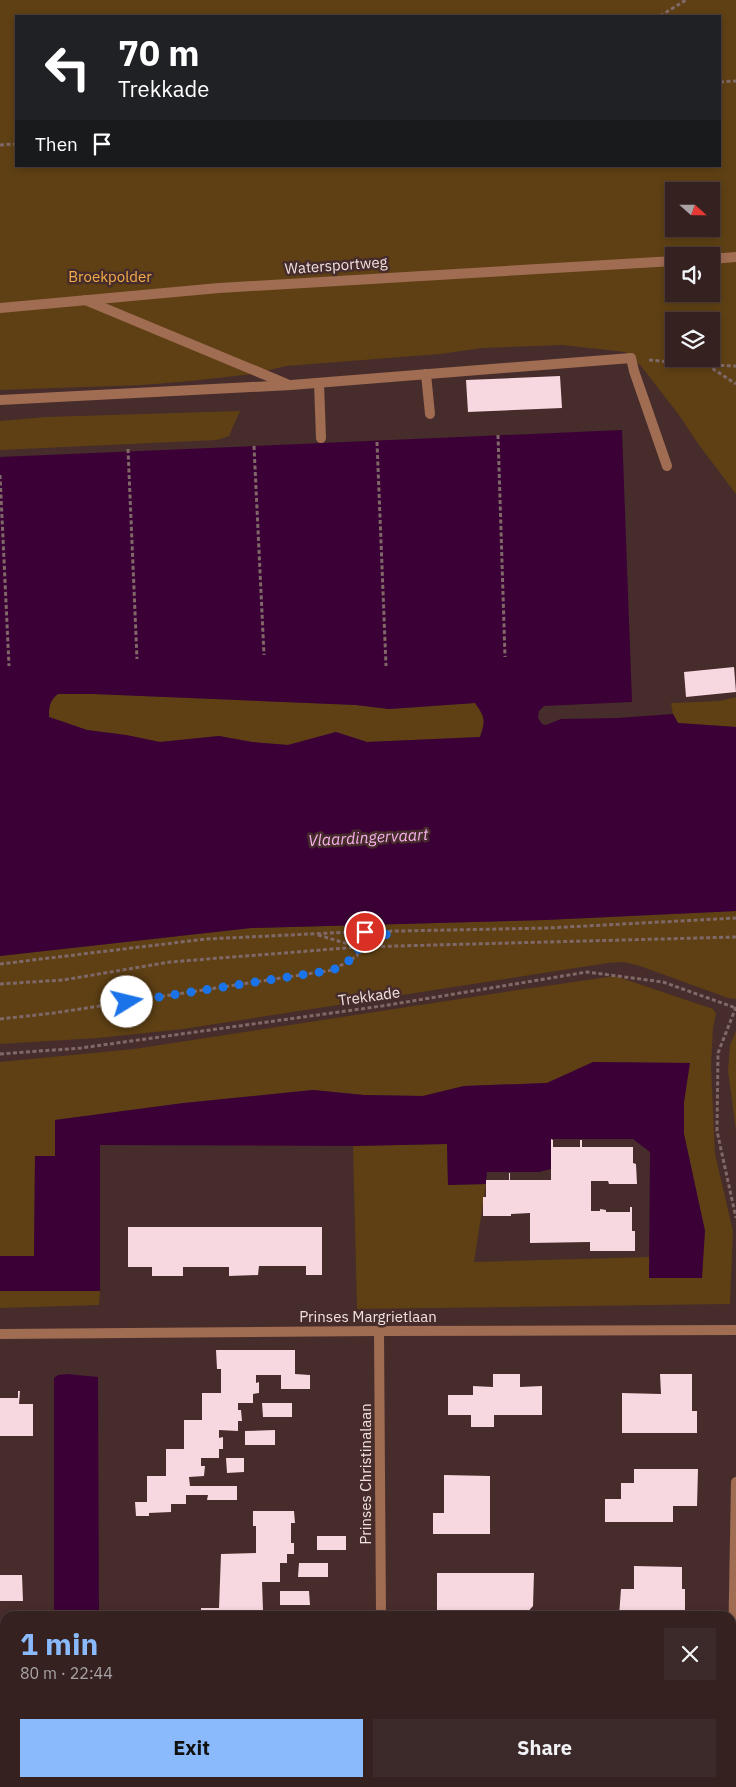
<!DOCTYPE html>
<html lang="en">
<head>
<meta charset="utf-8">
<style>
	body { margin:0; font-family:"IBM Plex Sans",sans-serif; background:#3c2929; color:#f1f3f6; height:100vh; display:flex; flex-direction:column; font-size:19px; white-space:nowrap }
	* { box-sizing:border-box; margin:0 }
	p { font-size:16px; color:#a9a3a5 }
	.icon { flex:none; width:28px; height:28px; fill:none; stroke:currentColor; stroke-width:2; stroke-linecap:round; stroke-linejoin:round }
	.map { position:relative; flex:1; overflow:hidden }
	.sheet { position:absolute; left:0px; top:1611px; width:736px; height:176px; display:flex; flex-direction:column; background:#342120; border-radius:15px 15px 0 0; box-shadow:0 2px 8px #0003,0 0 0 1px #4e3e3e }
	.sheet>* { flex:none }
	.banner { position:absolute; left:15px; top:15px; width:706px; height:152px; border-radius:0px; box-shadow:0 2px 8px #0003,0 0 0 1px #4e3e3e; background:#202124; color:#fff; overflow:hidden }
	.needle { width:32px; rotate:111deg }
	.tools { position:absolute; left:665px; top:182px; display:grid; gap:10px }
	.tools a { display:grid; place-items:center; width:55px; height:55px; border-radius:0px; background:#342120; box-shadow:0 2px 8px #0003,0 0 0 1px #4e3e3e; font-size:25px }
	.pin { position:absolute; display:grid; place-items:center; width:42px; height:42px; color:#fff; margin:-21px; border:2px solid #fff; border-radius:50%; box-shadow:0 1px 5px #0007 }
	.me { position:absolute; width:55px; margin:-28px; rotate:81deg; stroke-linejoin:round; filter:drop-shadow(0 0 4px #0008) }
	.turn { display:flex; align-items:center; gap:18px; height:105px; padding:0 20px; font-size:22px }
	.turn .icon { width:65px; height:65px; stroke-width:2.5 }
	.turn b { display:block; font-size:35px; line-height:42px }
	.then { display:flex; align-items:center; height:48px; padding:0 20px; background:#0003; gap:10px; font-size:19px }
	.round { display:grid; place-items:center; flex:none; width:52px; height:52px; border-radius:0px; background:#3c2929 }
	.overview { display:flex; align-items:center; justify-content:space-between; height:85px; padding:0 20px }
	h1 { font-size:30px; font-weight:800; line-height:38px; color:#8abafc }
	.button { display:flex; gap:10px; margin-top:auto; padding:10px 20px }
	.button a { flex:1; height:58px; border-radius:0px; background:#8abafc; color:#111; font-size:20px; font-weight:800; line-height:58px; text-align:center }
	.button a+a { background:#3c2929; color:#f1f3f6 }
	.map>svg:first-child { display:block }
	.green { fill:#5e4014; fill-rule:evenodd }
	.water { fill:#3b0036; fill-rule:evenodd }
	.building { fill:#f7d7e0 }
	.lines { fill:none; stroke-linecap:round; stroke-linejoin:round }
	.path { stroke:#7f6867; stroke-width:3; stroke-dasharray:4 2.5; stroke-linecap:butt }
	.service { stroke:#a06c52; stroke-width:10 }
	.minor { stroke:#a06c52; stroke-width:10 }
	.route { stroke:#1a73e8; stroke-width:9; stroke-dasharray:0 16.2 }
	.labels { text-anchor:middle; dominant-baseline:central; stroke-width:5; stroke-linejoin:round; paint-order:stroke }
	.street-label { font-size:15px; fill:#f2e1e0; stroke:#462c2b }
	.park-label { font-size:15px; fill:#f5ae48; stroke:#462c2b }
	.water-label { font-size:16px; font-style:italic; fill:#f9b1ed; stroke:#462c2b }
</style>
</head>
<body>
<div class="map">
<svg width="736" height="1787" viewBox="0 0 736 1787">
	<rect width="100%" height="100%" fill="#462c2b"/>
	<g class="green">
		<path d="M0 0H736V494L699 445 679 415 641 366 625 352 562 345 482 348 440 354 286 366 253 374 191 381 143 385 0 390ZM16 16H720V166H16ZM674 191H711V229H674ZM674 256H711V294H674ZM674 321H711V359H674Z"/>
		<polygon points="240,411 229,436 217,440 0,450 0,421 46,417"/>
		<path d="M58 694H94L356 705 389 709 475 703C485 717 486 720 480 737L367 742 336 732 288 745 252 742 219 736 160 742 126 735 87 730 49 717C49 707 49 701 58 694Z"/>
		<polygon points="736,697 736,727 678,723 673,714 671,703 719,701"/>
		<polygon points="736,911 736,999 728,998 640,966 624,962 608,963 183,1029 98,1038 0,1044 0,956 251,928 545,920"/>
		<polygon points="615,976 713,1009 716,1014 713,1028 711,1066 715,1154 733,1231 730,1304 357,1309 353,1146 447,1144 448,1185 486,1184 474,1262 650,1257 650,1278 705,1231 684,1134 684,1102 689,1063 594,1062 547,1083 464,1086 423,1096 364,1095 313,1090 184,1103 55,1120 55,1156 35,1156 34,1256 0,1256 0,1062 134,1049 511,991"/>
		<polygon points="736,1031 736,1130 728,1071 730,1045"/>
		<polygon points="0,1291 100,1291 99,1305 0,1308"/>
		<polygon points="736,1712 736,1775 733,1787 716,1787 718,1783 731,1782 731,1730"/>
	</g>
	<g class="water">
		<path d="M622 430 632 702 544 706 539 711 538 718 542 724 546 725 561 719 618 718 673 714 678 723 736 727V911L545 920 251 928 0 956V457ZM58 694H94L356 705 389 709 475 703C485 717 486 720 480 737L367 742 336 732 288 745 252 742 219 736 160 742 126 735 87 730 49 717C49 707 49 701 58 694Z"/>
		<polygon points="593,1062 690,1063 684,1102 684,1134 705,1231 702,1278 649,1278 650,1152 633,1139 552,1139 551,1169 539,1172 487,1172 486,1184 448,1185 447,1144 353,1146 100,1145 100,1291 0,1291 0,1256 34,1256 35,1156 55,1156 55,1120 184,1103 313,1090 364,1095 423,1096 464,1086 547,1083"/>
		<polygon points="67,1374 98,1377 99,1616 54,1616 54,1378 58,1375"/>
		<polygon points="0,1754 5,1754 5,1782 99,1782 99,1787 0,1787"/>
	</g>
	<g class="building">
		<polygon points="560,376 562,408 468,412 466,380"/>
		<polygon points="734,667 736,692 686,697 684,672"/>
		<polygon points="551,1139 553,1140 553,1147 580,1147 580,1140 582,1140 582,1147 633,1147 633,1163 636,1164 637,1184 609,1184 608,1181 591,1181 591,1211 600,1211 600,1209 606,1210 606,1212 630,1212 630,1207 632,1207 632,1231 635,1231 635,1251 590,1251 590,1242 530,1243 530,1213 511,1214 511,1216 483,1216 483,1197 486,1197 486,1180 509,1180 509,1173 510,1173 510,1180 551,1180"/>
		<polygon points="128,1227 322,1227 322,1275 306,1275 306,1266 259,1266 258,1275 229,1276 229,1267 183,1267 183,1276 152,1276 152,1267 128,1267"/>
		<polygon points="216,1350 295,1350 295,1374 310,1375 310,1389 281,1389 281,1375 256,1375 256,1383 259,1382 259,1393 253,1394 253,1403 238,1403 238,1410 241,1410 242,1421 238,1421 238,1431 219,1430 219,1438 223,1437 223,1449 219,1449 219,1458 201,1458 201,1466 205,1466 204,1476 189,1477 190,1486 237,1486 237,1500 207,1500 208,1495 186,1495 186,1504 171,1504 171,1512 149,1513 149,1516 136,1516 135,1502 147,1502 147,1476 166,1476 166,1449 184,1449 184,1420 202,1420 202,1393 221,1393 221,1369 217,1369"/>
		<polygon points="493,1374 520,1374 520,1387 542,1386 542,1415 494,1415 494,1427 471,1427 471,1415 448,1415 448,1395 473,1395 473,1386 493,1387"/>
		<polygon points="660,1374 692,1374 692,1411 697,1411 697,1433 622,1433 622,1393 661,1394"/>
		<polygon points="18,1391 20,1391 19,1404 33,1404 33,1436 0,1436 0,1398 18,1398"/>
		<polygon points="262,1403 292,1403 292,1417 263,1417"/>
		<polygon points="275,1430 275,1445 245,1445 245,1431"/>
		<polygon points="226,1458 244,1458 244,1472 227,1473"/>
		<polygon points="634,1469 698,1469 697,1506 673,1506 673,1522 605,1522 605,1499 621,1499 621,1483 634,1483"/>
		<polygon points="444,1475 490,1476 490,1534 433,1534 433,1513 444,1513"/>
		<polygon points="253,1511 294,1511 295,1523 291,1523 291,1543 294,1543 294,1554 287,1554 287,1563 280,1563 280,1582 262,1582 263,1610 255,1610 255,1616 201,1616 201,1608 219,1608 221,1554 256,1553 256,1526 253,1526"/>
		<rect x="317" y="1536" width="29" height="14"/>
		<polygon points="299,1563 328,1563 328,1577 298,1577"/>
		<polygon points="634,1566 682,1567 682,1589 685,1589 685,1616 619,1616 621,1589 634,1589"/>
		<polygon points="437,1573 534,1573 533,1606 525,1615 483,1616 483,1610 474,1610 474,1616 437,1616"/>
		<polygon points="0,1575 22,1575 23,1601 0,1601"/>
		<polygon points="280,1591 309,1591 310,1605 280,1605"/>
		<rect x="0" y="1661" width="5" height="70"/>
		<rect x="233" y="1782" width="104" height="5"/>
		<polygon points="390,1782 458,1782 459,1787 390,1787"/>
		<rect x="587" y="1782" width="63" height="5"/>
	</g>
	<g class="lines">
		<g class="path">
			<polyline points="660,16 686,0"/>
			<polyline points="720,82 736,81"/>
			<polyline points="0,145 16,144"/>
			<polyline points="649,360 706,365 736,366"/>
			<polyline points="707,365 736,384"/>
			<polyline points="498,435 505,657"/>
			<polyline points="377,442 386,666"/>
			<polyline points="254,446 264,655"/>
			<polyline points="128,449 137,659"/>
			<polyline points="0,475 9,666"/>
			<polyline points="318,935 355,946"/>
			<polyline points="0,964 206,939 351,932 548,928 736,918"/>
			<polyline points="0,984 63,980 170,962 359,947 736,937"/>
			<polyline points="736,1007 718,1053 717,1131 736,1218"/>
			<polyline points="0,1019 54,1013 333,970 357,956 359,947 390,934"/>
			<polyline points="0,1054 81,1048 382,1006 587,972 663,982 736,1008"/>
		</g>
		<g class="service">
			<polyline points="85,300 287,384"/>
			<polyline points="426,374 430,414"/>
			<polyline points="319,383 321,438"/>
			<polyline points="0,400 291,385 631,358 634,371 667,466"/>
		</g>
		<g class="minor">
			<polyline points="711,259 736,257"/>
			<polyline points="0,308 219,288 674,261"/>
			<polyline points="379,1331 381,1616"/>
			<polyline points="0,1334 379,1331 736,1330"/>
			<polyline points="731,1659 733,1650 736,1482"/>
			<polyline points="701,1787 702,1782"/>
		</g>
	</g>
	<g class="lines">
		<polyline class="route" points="127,1002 333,970 357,956 359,947 392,932 365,932"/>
	</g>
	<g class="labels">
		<g class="street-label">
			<text transform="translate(336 265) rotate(-4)">Watersportweg</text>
			<text transform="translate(369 996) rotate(-8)">Trekkade</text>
			<text x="368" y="1316">Prinses Margrietlaan</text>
			<text transform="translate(365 1474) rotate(-90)">Prinses Christinalaan</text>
		</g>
		<g class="park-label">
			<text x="110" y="276">Broekpolder</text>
		</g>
		<g class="water-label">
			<text transform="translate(368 837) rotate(-3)">Vlaardingervaart</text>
		</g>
	</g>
</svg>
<div class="tools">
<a><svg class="needle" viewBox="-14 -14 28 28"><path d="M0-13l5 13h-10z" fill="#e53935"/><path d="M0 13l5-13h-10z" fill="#a9a3a5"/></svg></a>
<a><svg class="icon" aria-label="sound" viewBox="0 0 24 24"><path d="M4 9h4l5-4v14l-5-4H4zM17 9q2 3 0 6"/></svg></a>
<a><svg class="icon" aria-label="layers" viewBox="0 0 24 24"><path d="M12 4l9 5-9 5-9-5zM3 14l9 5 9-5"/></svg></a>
</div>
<div class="pin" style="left:365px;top:932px;background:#d93025"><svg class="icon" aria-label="arrive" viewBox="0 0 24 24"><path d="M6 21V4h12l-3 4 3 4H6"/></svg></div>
<svg class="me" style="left:127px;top:1002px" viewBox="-20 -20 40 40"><circle r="19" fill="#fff"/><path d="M0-13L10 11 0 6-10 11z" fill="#1a73e8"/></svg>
<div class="banner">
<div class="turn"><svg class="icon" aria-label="left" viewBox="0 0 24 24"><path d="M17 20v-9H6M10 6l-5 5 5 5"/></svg><div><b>70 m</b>Trekkade</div></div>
<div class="then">Then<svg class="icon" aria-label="arrive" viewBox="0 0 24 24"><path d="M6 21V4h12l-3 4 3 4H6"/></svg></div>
</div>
<section class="sheet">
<div class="overview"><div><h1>1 min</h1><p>80 m · 22:44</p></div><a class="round"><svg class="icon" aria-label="close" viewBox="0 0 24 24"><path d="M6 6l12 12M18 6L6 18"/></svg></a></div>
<div class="button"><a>Exit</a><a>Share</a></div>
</section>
</div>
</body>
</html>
